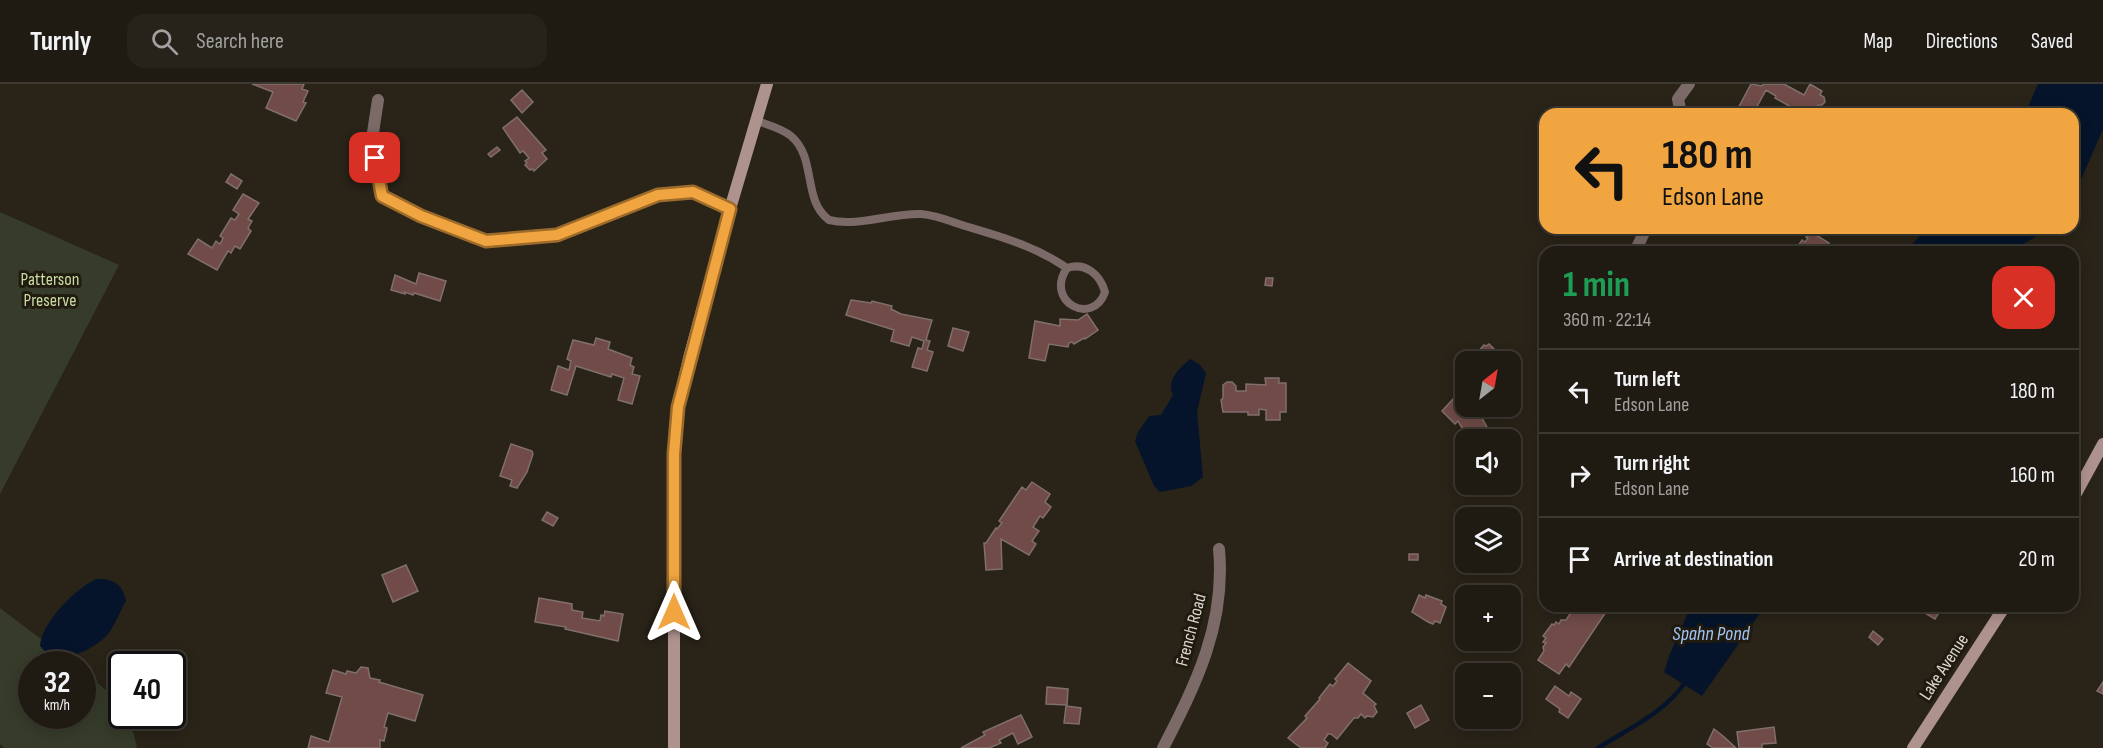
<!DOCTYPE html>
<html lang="en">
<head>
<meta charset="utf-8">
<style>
	body { margin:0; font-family:"Sofia Sans Condensed",sans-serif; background:#27231b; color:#f1f3f6; height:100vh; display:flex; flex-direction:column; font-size:22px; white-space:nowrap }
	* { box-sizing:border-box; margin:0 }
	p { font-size:20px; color:#a1a19f }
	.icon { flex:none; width:33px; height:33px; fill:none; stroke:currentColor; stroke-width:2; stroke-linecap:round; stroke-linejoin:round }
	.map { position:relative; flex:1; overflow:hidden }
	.panel { position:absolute; left:1539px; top:162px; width:540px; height:366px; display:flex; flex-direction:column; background:#1f1a12; border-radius:18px; box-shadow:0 3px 15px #0003,0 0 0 2px #3c3832 }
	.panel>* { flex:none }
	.guide { position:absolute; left:1539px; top:24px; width:540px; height:126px; border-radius:18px; box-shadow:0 3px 15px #0003,0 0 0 2px #3c3832; background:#f1a540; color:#111; overflow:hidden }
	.needle { width:39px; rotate:31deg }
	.fabs { position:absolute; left:1455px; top:267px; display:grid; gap:12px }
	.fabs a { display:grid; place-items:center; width:66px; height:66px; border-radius:12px; background:#1f1a12; box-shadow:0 3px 15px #0003,0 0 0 2px #3c3832; font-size:30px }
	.speed { position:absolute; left:18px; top:567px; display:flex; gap:12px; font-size:30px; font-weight:700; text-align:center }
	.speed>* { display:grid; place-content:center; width:78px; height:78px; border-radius:50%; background:#1f1a12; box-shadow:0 3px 15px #0003,0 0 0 2px #3c3832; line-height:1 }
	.speed small { font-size:15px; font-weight:400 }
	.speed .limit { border:3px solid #111; border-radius:9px; background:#fff; color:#111 }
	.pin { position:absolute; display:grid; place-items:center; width:51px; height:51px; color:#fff; margin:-26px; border-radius:12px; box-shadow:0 3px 9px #0006 }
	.me { position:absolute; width:66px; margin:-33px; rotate:0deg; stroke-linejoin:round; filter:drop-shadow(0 0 4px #0008) }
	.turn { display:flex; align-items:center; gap:21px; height:126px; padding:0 24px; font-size:27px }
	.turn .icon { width:78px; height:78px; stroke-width:2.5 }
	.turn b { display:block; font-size:42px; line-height:51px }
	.round { display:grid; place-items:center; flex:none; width:63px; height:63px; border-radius:18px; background:#27231b }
	.head { display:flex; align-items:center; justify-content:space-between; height:102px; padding:0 24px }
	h1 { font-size:36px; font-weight:700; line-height:45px; color:#1e9e55 }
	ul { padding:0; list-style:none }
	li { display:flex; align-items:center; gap:18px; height:84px; padding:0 24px; border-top:2px solid #3c3832 }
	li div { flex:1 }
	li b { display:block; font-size:22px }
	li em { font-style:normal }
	header { display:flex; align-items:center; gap:36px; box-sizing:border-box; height:84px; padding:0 30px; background:#1f1a12; border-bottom:2px solid #3c3832 }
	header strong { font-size:28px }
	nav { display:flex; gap:33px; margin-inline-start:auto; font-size:21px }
	.search { width:420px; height:54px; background:#27231b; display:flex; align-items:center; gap:15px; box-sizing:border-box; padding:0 21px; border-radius:18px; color:#a1a19f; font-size:22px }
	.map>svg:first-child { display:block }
	.green { fill:#363c29 }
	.water { fill:#05142a }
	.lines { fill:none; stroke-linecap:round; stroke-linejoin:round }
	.stream { stroke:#05142a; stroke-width:4.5 }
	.building { fill:#704b47; stroke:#806f6d; stroke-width:1.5 }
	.lane { stroke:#7b6a68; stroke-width:8 }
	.street { stroke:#7b6a68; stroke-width:12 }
	.secondary { stroke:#ae928e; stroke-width:12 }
	.route-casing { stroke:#9d6b2a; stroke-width:15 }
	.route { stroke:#f1a540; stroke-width:10 }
	.labels { text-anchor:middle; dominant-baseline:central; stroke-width:6; stroke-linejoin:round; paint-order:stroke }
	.park-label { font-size:18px; fill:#c8dca1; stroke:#201a0f }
	.street-label { font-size:18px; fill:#dcd8d1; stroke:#201a0f }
	.water-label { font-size:20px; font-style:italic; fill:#a0c4f5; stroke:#201a0f }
</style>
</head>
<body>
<header>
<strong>Turnly</strong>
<div class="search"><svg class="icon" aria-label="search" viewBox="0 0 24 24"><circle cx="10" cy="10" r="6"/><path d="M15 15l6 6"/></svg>Search here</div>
<nav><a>Map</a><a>Directions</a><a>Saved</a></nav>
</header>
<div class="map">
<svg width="2103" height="664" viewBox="0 0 2103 664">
	<rect width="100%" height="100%" fill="#292318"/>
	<g class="green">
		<polygon points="0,128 119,181 0,410"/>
		<polygon points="0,524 74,580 32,580 32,632 82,632 83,586 118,617 121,624 122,632 125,632 134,651 137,664 4,664 0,660"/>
	</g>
	<g class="water">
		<polygon points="2038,0 2103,0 2103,45 2073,114 2073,30 2025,30"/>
		<polygon points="1927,144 2051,144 2009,168 1905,168"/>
		<path d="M1190 275 1199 280 1206 289 1197 328 1203 393 1191 402 1160 408 1154 402 1135 357 1138 348 1149 332 1161 331 1173 311C1166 296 1179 285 1190 275Z"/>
		<path d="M96 495C113 494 123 500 126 517 120 527 115 541 108 550 94 566 68 577 48 571L40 562C42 538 75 505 96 495Z"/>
		<polygon points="1691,522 1765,522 1702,612 1664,588 1669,572"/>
	</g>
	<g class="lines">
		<path class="stream" d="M1598 664C1629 644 1665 629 1686 597"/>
	</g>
	<g class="building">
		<polygon points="252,0 304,0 302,5 308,7 303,18 306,19 296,37 266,24 273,8"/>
		<polygon points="1751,0 1762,2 1763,0 1784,0 1804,11 1810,0 1822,7 1820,11 1824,13 1825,18 1822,21 1818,21 1814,28 1816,30 1787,30 1791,23 1775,14 1776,12 1766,6 1753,30 1735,30"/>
		<polygon points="522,6 533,18 522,29 511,16"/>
		<polygon points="517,33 546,66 542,69 547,75 534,87 532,85 530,86 525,81 527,79 525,77 529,74 523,67 520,69 503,44"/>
		<polygon points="497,63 500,66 491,73 488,70"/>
		<polygon points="231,90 242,97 237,105 226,98"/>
		<polygon points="243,110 259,119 248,135 252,137 248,144 251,147 240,165 235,162 231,169 228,167 217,186 188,170 198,155 212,164 216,157 220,160 223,154 220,152 231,134 235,136 239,130 233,126"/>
		<polygon points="1811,148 1829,159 1824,168 1794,168 1802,156 1805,158 1808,154 1806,153"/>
		<polygon points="419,189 446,197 440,217 414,209 413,211 405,208 405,210 391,206 395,191 416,200"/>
		<polygon points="1266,194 1273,194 1272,202 1265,201"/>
		<polygon points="851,216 871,219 872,217 892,222 891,225 901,230 932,236 926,256 930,257 927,266 933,268 927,287 912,283 918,264 922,265 924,257 912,253 909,262 891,257 894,246 846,231"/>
		<polygon points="1087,230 1098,246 1085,255 1084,254 1074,260 1072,258 1069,259 1068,263 1049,260 1045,277 1029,274 1035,237 1060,242 1060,235 1078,236"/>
		<polygon points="953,244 969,248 963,267 948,262"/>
		<polygon points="596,254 610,258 608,265 632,274 630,281 634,283 632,290 640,292 632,320 618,316 624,294 612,290 611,293 576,282 567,311 551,306 558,282 569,286 571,277 567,275 573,256 594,261"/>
		<polygon points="1489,260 1496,267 1493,278 1470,277 1484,261 1486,262"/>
		<polygon points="1265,294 1279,294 1279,299 1286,299 1286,328 1280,328 1280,336 1266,336 1266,326 1259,325 1259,331 1248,331 1248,328 1223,328 1221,316 1223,314 1223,301 1227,298 1232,298 1236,302 1236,307 1246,307 1246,300 1266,301"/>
		<polygon points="1465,302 1466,322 1489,322 1481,332 1494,356 1466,356 1466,376 1461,368 1464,367 1456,351 1464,347 1458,337 1455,340 1442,327"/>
		<polygon points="511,360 532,367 533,370 527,388 517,404 510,402 512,396 500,392"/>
		<polygon points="1032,398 1050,410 1045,418 1051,423 1043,434 1040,432 1033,443 1039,447 1032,457 1036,460 1029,471 1001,455 1002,485 986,486 984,459 986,459 996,444 997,445 1002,439 999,437 1022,403 1026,406"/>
		<polygon points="547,428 558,434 553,442 542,436"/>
		<rect x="1409" y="470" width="9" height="6"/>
		<polygon points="406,481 418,507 393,518 382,491"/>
		<polygon points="1545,495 1545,508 1539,504"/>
		<polygon points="1419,511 1425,514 1426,511 1442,517 1441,520 1446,523 1440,539 1435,537 1433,540 1428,538 1412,528"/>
		<polygon points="539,514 572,520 572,526 583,528 582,534 600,537 601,531 604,532 605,527 623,530 618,557 565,545 566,543 535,538"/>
		<polygon points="1566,522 1602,522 1600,524 1606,528 1569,583 1566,580 1559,590 1538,576 1544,567 1543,563 1546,559 1543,558 1546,554 1543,552 1552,540 1554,541 1556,538 1559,540 1561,536 1566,536 1570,530 1570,524"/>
		<polygon points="1913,522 1943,522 1935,535"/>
		<polygon points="1873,547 1883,555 1878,561 1869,553"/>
		<polygon points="1348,579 1371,597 1363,609 1376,620 1374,622 1377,628 1373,633 1367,632 1365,634 1361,630 1358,634 1354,634 1337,655 1331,650 1328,650 1324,656 1328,659 1325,664 1301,664 1288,654 1307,634 1305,632 1320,615 1319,614 1330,600 1333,602 1337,597 1335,595"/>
		<polygon points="361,583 368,584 370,594 380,596 379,598 423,611 415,637 388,629 384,643 387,644 384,657 380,656 380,664 308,664 311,652 329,658 342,613 326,609 333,586 346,590 347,587 356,589"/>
		<polygon points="2103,598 2103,610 2097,607"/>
		<polygon points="1555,602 1569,612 1571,608 1581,615 1568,634 1559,628 1560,625 1546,615"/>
		<polygon points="1047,603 1068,605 1067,621 1046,620"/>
		<polygon points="1421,621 1429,636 1415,644 1407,629"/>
		<polygon points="1066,622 1081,624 1079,640 1064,639"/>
		<polygon points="1021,631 1032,653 1018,660 1013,649 999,656 1001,659 989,664 961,664 985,651 983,648"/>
		<polygon points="1774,643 1776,659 1762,660 1762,664 1739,664 1737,648"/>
		<polygon points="1714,645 1723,652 1736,664 1713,664 1707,660"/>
	</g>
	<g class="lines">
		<path class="lane" d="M757 37C768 41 781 44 791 52 817 74 802 116 829 136 858 143 891 129 921 130 936 131 950 137 965 142 1002 153 1035 162 1067 184 1085 178 1100 190 1105 208 1093 243 1044 218 1067 184"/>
		<g class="street">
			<polyline points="378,16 372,55 382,112 421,132 486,157 557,151 659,111 693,108 730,125"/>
			<polyline points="1681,30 1678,15 1689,0"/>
			<polyline points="1635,168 1646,144"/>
			<path d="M1163 664C1196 600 1226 540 1219 465"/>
		</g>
		<g class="secondary">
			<polyline points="2073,415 2103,360"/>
			<polyline points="674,664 674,370 678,323 689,274 730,125 767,0"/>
			<polyline points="1913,664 2005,522"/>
		</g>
	</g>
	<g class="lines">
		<g class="route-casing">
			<polyline id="route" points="375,74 382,112 421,132 486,157 557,151 658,111 693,108 730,125 678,323 674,370 674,528"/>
		</g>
		<use href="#route" class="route"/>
	</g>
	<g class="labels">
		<g class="park-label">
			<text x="50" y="195">Patterson<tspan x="50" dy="21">Preserve</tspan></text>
		</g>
		<g class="street-label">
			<text transform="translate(1191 546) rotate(-75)">French Road</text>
			<text transform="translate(1944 583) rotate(-57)">Lake Avenue</text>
		</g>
		<g class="water-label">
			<text x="1711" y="550">Spahn Pond</text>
		</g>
	</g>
</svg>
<div class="fabs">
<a><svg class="needle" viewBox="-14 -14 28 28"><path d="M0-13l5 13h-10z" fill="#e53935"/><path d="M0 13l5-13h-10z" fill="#a1a19f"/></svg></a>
<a><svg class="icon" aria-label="sound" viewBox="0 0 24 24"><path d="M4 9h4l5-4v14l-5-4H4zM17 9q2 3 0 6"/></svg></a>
<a><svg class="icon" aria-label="layers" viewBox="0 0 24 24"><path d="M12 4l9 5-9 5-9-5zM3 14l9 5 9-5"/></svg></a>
<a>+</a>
<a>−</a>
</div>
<div class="speed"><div>32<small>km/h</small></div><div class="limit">40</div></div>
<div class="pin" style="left:375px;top:74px;background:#d93025"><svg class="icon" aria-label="arrive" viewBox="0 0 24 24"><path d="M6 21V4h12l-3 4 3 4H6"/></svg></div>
<svg class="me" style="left:674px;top:528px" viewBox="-20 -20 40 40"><path d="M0-17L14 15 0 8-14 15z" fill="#f1a540" stroke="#fff" stroke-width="4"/></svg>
<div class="guide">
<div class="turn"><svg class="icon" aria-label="left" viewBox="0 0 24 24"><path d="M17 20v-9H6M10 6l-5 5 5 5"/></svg><div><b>180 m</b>Edson Lane</div></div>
</div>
<section class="panel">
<div class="head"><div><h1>1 min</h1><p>360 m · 22:14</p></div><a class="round" style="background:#d93025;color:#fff"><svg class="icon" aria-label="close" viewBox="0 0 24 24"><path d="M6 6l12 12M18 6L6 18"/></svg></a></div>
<ul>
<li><svg class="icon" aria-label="left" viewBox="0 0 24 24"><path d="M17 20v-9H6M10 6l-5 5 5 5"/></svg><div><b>Turn left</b><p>Edson Lane</p></div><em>180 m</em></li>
<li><svg class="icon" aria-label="right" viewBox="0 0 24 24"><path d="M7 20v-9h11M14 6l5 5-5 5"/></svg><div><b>Turn right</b><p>Edson Lane</p></div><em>160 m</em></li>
<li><svg class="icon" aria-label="arrive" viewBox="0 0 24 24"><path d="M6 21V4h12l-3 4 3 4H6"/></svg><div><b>Arrive at destination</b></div><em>20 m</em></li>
</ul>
</section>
</div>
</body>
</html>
